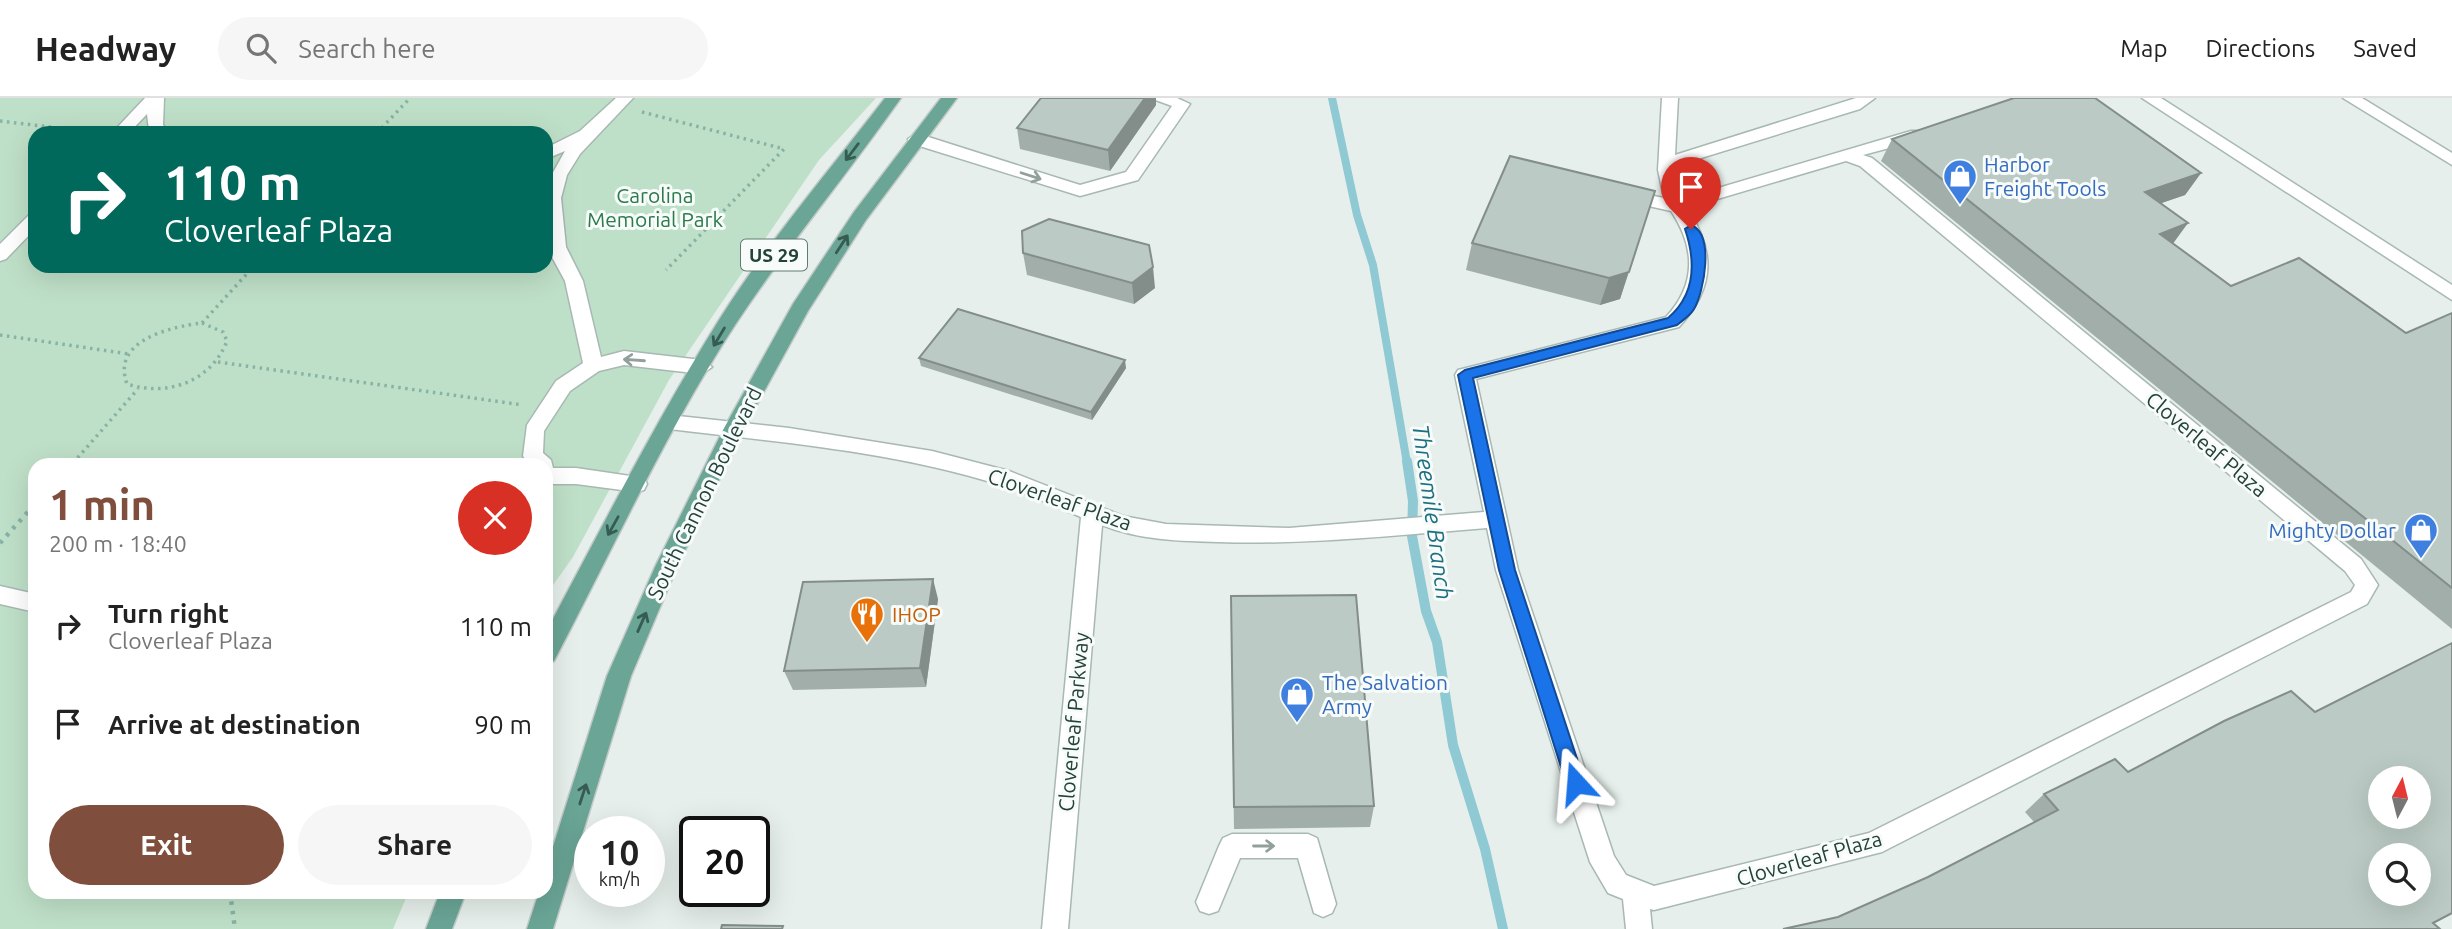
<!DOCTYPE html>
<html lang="en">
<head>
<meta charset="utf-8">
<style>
	body { margin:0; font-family:Ubuntu,sans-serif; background:#f6f6f6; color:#222; height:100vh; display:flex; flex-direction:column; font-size:26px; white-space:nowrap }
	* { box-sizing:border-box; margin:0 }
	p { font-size:23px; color:#767676 }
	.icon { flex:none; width:38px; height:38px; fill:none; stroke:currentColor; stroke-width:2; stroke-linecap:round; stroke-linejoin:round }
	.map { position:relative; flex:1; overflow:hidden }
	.details { position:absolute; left:28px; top:360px; width:525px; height:441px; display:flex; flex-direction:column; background:#fff; border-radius:21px; box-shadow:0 7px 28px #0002 }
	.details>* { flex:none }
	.hud { position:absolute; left:28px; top:28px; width:525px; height:147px; border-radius:21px; box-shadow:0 7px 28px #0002; background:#00695c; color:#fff; overflow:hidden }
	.needle { width:46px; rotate:7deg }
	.tools { position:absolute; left:2368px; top:668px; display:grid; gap:14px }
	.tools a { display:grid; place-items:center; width:63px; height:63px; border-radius:50%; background:#fff; box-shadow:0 7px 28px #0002; font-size:35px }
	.speed { position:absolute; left:574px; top:718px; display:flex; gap:14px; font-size:35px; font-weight:700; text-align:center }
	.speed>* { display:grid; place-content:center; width:91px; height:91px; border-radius:50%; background:#fff; box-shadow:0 7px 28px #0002; line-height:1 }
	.speed small { font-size:18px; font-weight:400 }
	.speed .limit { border:4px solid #111; border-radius:10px; background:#fff; color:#111 }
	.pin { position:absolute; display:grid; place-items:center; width:60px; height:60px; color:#fff; margin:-72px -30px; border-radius:50% 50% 50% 0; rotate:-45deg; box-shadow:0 0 7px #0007 }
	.pin .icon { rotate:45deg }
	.me { position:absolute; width:77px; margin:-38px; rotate:341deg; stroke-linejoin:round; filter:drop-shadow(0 0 5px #0008) }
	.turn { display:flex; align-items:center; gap:24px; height:147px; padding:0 21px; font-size:32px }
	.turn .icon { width:91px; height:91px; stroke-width:2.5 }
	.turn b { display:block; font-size:49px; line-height:60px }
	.round { display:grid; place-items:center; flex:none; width:74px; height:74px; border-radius:37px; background:#f6f6f6 }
	.overview { display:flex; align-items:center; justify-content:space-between; height:119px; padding:0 21px }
	h1 { font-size:42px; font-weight:700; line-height:52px; color:#804e3d }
	.action { display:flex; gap:14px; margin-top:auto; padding:14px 21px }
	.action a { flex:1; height:80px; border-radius:42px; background:#804e3d; color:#fff; font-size:28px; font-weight:700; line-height:80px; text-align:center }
	.action a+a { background:#f6f6f6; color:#222 }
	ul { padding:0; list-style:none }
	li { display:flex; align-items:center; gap:21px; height:98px; padding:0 21px }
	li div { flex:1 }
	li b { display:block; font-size:26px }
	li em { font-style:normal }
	header { display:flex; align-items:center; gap:42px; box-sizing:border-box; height:98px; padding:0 35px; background:#fff; border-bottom:2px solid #e0e0e0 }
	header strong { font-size:33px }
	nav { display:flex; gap:38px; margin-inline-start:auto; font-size:24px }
	.search { width:490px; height:63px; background:#f6f6f6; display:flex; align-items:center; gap:18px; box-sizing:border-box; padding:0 24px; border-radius:38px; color:#767676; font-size:26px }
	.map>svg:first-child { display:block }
	.green { fill:#bfe0c8; fill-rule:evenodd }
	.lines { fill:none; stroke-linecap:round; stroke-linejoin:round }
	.stream-far1 { stroke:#8ec9d4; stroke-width:8 }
	.stream { stroke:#8ec9d4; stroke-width:10 }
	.minor-casing { stroke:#a8b8b2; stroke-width:3 }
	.major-casing { stroke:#c2cac8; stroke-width:3 }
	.path-far1 { stroke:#86b3a5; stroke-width:3.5; stroke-dasharray:2.5 4.5; stroke-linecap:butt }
	.path { stroke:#86b3a5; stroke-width:4.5; stroke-dasharray:3.5 6; stroke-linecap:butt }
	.minor { fill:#fff; fill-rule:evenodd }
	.major { fill:#6aa596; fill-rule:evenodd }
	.wall { fill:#a1aea9 }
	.shaded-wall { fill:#838d89 }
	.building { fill:#bbcac4; stroke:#838d89; stroke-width:2; fill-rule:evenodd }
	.oneway { stroke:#365b51 }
	.oneway2 { stroke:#92a09c }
	.route { fill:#1a73e8; stroke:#114b97; stroke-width:2 }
	.labels { text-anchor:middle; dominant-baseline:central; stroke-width:6; stroke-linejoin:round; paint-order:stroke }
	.shield { fill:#f7fbf9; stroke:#637a73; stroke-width:2 }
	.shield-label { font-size:19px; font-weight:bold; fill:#24423a }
	.shop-label { font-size:21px; fill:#366cbe; stroke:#f7fbf9; text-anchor:start }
	.park-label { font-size:21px; fill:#2d7a4b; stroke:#f7fbf9 }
	.street-label { font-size:21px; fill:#24423a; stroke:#f7fbf9 }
	.food-label { font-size:21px; fill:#c56008; stroke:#f7fbf9; text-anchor:start }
	.water-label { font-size:23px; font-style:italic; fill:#1c6f80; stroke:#f7fbf9 }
</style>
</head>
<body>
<header>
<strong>Headway</strong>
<div class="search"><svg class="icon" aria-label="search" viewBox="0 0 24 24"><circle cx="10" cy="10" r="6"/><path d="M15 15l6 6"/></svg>Search here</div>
<nav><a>Map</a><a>Directions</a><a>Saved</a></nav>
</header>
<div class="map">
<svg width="2452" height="831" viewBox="0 0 2452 831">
	<rect width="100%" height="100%" fill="#e6efeb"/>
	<path class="green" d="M0 0H876L819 62 669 282 573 459 546 497V368H35V794L408 795 393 831H0ZM35 35H546V168H35Z"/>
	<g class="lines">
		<polyline class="stream-far1" points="1332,0 1357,117 1373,167 1407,365"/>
		<polyline class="stream" points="1407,363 1413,403 1412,438 1426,513 1437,544 1453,647 1485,751 1503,831"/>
		<g class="minor-casing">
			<g id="minor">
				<polygon points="145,0 164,0 163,27 172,35 149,32 147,16 129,35 112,35"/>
				<polygon points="616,0 633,0 580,56 567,77 561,100 566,149 583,183 601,259 624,253 702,262 712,269 702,276 624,267 599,273 570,293 544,333 543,355 551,362 553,370 576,370 644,380 647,386 644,392 637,394 576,386 546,386 546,368 530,368 523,358 527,327 556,283 583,265 565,183 546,148 546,87 565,53 546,61 546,50 580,33"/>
				<polygon points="1150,0 1177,0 1190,6 1138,82 1080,98 910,45 908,41 916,36 922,37 1080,87 1126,74 1172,8"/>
				<path d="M1662 0H1678L1675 57 1856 0H1875L1860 11 1675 68 1681 101 1911 33H1923V41L1863 57 1872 60 2361 461 2378 487 2367 506 1882 754 1654 812 1650 811 1652 831H1626L1623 801 1608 795 1590 764 1496 472 1487 430C1397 437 1309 447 1218 444 1179 443 1139 442 1102 427L1068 831H1042L1081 419C1053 408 1025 394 997 386 892 353 778 344 669 331L662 329 659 324 662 319 669 317 789 330 932 353 1009 373 1123 418 1166 426 1289 430 1484 414 1455 277 1458 272 1666 219C1697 186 1695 149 1671 113L1617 101 1614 97 1623 92 1664 100 1658 72ZM1846 63 1860 68 2345 473 2355 487 2351 494 1869 735 1654 788 1626 777 1614 758 1518 472 1476 281 1679 229C1715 190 1716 153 1687 110Z"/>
				<polygon points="2142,0 2161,0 2452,187 2452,202"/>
				<polygon points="2343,0 2362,0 2452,55 2452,67"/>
				<polygon points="35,115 35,131 6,161 0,163 0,146 29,117"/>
				<polygon points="0,488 35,496 35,514 0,506"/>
				<polygon points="1232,736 1308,736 1317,740 1336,806 1332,815 1323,819 1314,815 1298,760 1240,760 1218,813 1209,816 1200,813 1196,804 1219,748 1223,740"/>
			</g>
		</g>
		<g class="major-casing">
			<g id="major">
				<path d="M885 0H901C847 77 787 148 735 227 666 333 613 451 554 563L546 566V534C602 429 656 323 719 222 768 144 829 73 885 0Z"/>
				<polygon points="941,0 957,0 866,122 808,213 743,332 677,469 631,578 553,831 527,831 539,794 546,794 546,771 607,578 655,469 723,332 793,206 854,114"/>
				<polygon points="440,794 466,794 452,831 426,831"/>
			</g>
		</g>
		<g class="path-far1">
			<polyline points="642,14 784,51 666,172"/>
			<polyline points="0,23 100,35"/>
			<polyline points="377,35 410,0"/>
			<path d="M202 225 223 234 227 243C211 284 167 299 127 286 111 243 169 229 202 225Z"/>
			<polyline points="202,225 254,168"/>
			<polyline points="0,237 129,256"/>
			<polyline points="218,264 523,307"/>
			<polyline points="73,365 138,291"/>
		</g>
		<g class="path">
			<polyline points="70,368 74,363"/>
			<polyline points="0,445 35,406"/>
			<polyline points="230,794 235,831"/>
		</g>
		<use href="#minor" class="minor"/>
		<use href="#major" class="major"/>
	</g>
	<g class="wall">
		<polygon points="1041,0 1156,0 1156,7 1110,73 1020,51 1017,30"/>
		<polygon points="1892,41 2201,75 2185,97 2161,105 2173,145 2231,188 2406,235 2452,215 2452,531 1881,63"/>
		<polygon points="1655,93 1620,201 1600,207 1466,172 1472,145"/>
		<polygon points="1023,155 1155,190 1134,206 1027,177"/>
		<polygon points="919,260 1126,270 1092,322 921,268"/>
		<polygon points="938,501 926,589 793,592 784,573"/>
		<polygon points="1231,522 1374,708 1370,729 1234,731"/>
		<polygon points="2315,614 2452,815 1838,819 1928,779 2034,724 2025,714 2044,696 2128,674"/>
	</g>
	<g class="shaded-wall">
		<polygon points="1145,0 1156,0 1156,7 1110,73 1108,52"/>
		<polygon points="2201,75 2185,97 2130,116 2145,94"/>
		<polygon points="1655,93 1620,201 1600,207 1609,180"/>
		<polygon points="2188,125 2172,147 2160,136"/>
		<polygon points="1153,169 1155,190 1134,206 1132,185"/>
		<polygon points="1125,262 1126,270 1092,322 1091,314"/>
		<polygon points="933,481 938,501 926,589 920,570"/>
	</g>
	<g class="building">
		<polygon points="1041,0 1145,0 1108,52 1017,30"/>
		<polygon points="2014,0 2095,0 2201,75 2145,94 2188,125 2160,136 2231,188 2299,160 2406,235 2452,215 2452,490 1892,41"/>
		<polygon points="1510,58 1655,93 1629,174 1609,180 1472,145"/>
		<polygon points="1049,121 1149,147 1153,169 1132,185 1023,155 1022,133"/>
		<polygon points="958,211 1125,262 1091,314 919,260"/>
		<polygon points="933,481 920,570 784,573 803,484"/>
		<polygon points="1356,497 1374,708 1234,709 1231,498"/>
		<path d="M2452 545V815L2433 825 2440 831H1783L1838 819 1928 779 2058 712 2044 696 2115 661 2128 674 2224 623 2291 593 2315 614ZM2380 681H2418V719H2380ZM2380 758H2418V796H2380Z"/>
		<polygon points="722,827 783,828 782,831 721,831"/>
	</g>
	<defs><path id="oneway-shaft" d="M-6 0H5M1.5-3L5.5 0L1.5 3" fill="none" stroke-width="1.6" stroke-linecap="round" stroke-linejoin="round" transform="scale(1.75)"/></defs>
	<g class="oneway">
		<use href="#oneway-shaft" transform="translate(852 54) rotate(127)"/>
		<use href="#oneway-shaft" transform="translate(842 146) rotate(-57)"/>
		<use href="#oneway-shaft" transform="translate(719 239) rotate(121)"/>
		<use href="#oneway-shaft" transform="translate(613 428) rotate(119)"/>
		<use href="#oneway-shaft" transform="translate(642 524) rotate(-66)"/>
		<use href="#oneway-shaft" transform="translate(583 696) rotate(-72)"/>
	</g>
	<g class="oneway2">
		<use href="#oneway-shaft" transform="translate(1031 78) rotate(18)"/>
		<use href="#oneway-shaft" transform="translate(634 262) rotate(-176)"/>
		<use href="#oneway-shaft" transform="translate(1264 748)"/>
	</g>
	<path class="route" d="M1691 127C1715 136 1704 194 1694 211 1690 218 1683 222 1677 227L1473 280 1515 472 1585 685 1582 691 1576 694 1569 691 1566 685 1499 472 1458 277 1465 272 1668 220C1695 197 1696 164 1685 131Z"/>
	<defs>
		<g id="shop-pin" transform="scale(1.75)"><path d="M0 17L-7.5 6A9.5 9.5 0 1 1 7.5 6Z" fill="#3f7fe0" stroke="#f7fbf9"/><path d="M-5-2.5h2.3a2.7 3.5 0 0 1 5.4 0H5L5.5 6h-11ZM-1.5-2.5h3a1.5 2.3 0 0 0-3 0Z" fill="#fff"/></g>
		<g id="restaurant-pin" transform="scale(1.75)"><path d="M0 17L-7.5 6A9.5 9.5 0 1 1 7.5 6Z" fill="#e8710a" stroke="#f7fbf9"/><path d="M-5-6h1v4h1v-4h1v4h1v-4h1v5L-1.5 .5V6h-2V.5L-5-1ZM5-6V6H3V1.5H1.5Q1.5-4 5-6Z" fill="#fff"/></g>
	</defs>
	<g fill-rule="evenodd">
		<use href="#shop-pin" x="1960" y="78"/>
		<use href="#shop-pin" x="2421" y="432"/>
		<use href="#restaurant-pin" x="867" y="516"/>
		<use href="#shop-pin" x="1297" y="596"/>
	</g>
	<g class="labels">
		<rect class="shield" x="741" y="141.5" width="66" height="31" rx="5"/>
		<g class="shield-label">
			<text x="774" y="157">US 29</text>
		</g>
		<g class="shop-label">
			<text x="1984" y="66">Harbor<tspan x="1984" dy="24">Freight Tools</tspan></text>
			<text x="2396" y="432" text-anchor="end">Mighty Dollar</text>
			<text x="1322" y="584">The Salvation<tspan x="1322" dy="24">Army</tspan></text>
		</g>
		<g class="park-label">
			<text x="655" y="97">Carolina<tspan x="655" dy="24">Memorial Park</tspan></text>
		</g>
		<g class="street-label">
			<text transform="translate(2207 346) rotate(40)">Cloverleaf Plaza</text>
			<text transform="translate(704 395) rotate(-64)">South Cannon Boulevard</text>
			<text transform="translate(1060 401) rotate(19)">Cloverleaf Plaza</text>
			<text transform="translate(1073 624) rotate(-85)">Cloverleaf Parkway</text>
			<text transform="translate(1809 760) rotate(-16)">Cloverleaf Plaza</text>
		</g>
		<g class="food-label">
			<text x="892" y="516">IHOP</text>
		</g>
		<g class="water-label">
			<text transform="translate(1433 414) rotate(82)">Threemile Branch</text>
		</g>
	</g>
</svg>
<div class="tools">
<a><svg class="needle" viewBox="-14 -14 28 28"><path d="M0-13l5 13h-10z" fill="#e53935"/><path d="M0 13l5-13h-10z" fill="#767676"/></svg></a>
<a><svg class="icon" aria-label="search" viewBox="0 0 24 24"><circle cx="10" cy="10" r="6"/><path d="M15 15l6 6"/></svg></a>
</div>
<div class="speed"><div>10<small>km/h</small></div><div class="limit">20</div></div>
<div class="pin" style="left:1691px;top:131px;background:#d93025"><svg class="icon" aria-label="arrive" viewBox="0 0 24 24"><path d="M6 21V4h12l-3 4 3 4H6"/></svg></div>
<svg class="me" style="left:1576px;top:685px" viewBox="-20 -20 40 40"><path d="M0-17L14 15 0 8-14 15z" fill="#1a73e8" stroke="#fff" stroke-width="4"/></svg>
<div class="hud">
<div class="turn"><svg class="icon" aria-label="right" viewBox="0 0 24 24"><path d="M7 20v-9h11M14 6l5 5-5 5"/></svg><div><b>110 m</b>Cloverleaf Plaza</div></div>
</div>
<section class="details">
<div class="overview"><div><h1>1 min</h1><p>200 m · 18:40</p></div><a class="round" style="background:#d93025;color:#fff"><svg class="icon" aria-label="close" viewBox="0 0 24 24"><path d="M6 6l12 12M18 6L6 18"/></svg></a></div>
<ul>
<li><svg class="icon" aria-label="right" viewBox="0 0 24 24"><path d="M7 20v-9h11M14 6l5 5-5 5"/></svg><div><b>Turn right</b><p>Cloverleaf Plaza</p></div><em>110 m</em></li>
<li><svg class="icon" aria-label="arrive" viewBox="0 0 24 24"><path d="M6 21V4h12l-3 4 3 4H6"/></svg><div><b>Arrive at destination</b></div><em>90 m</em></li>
</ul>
<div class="action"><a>Exit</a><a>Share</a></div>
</section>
</div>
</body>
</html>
